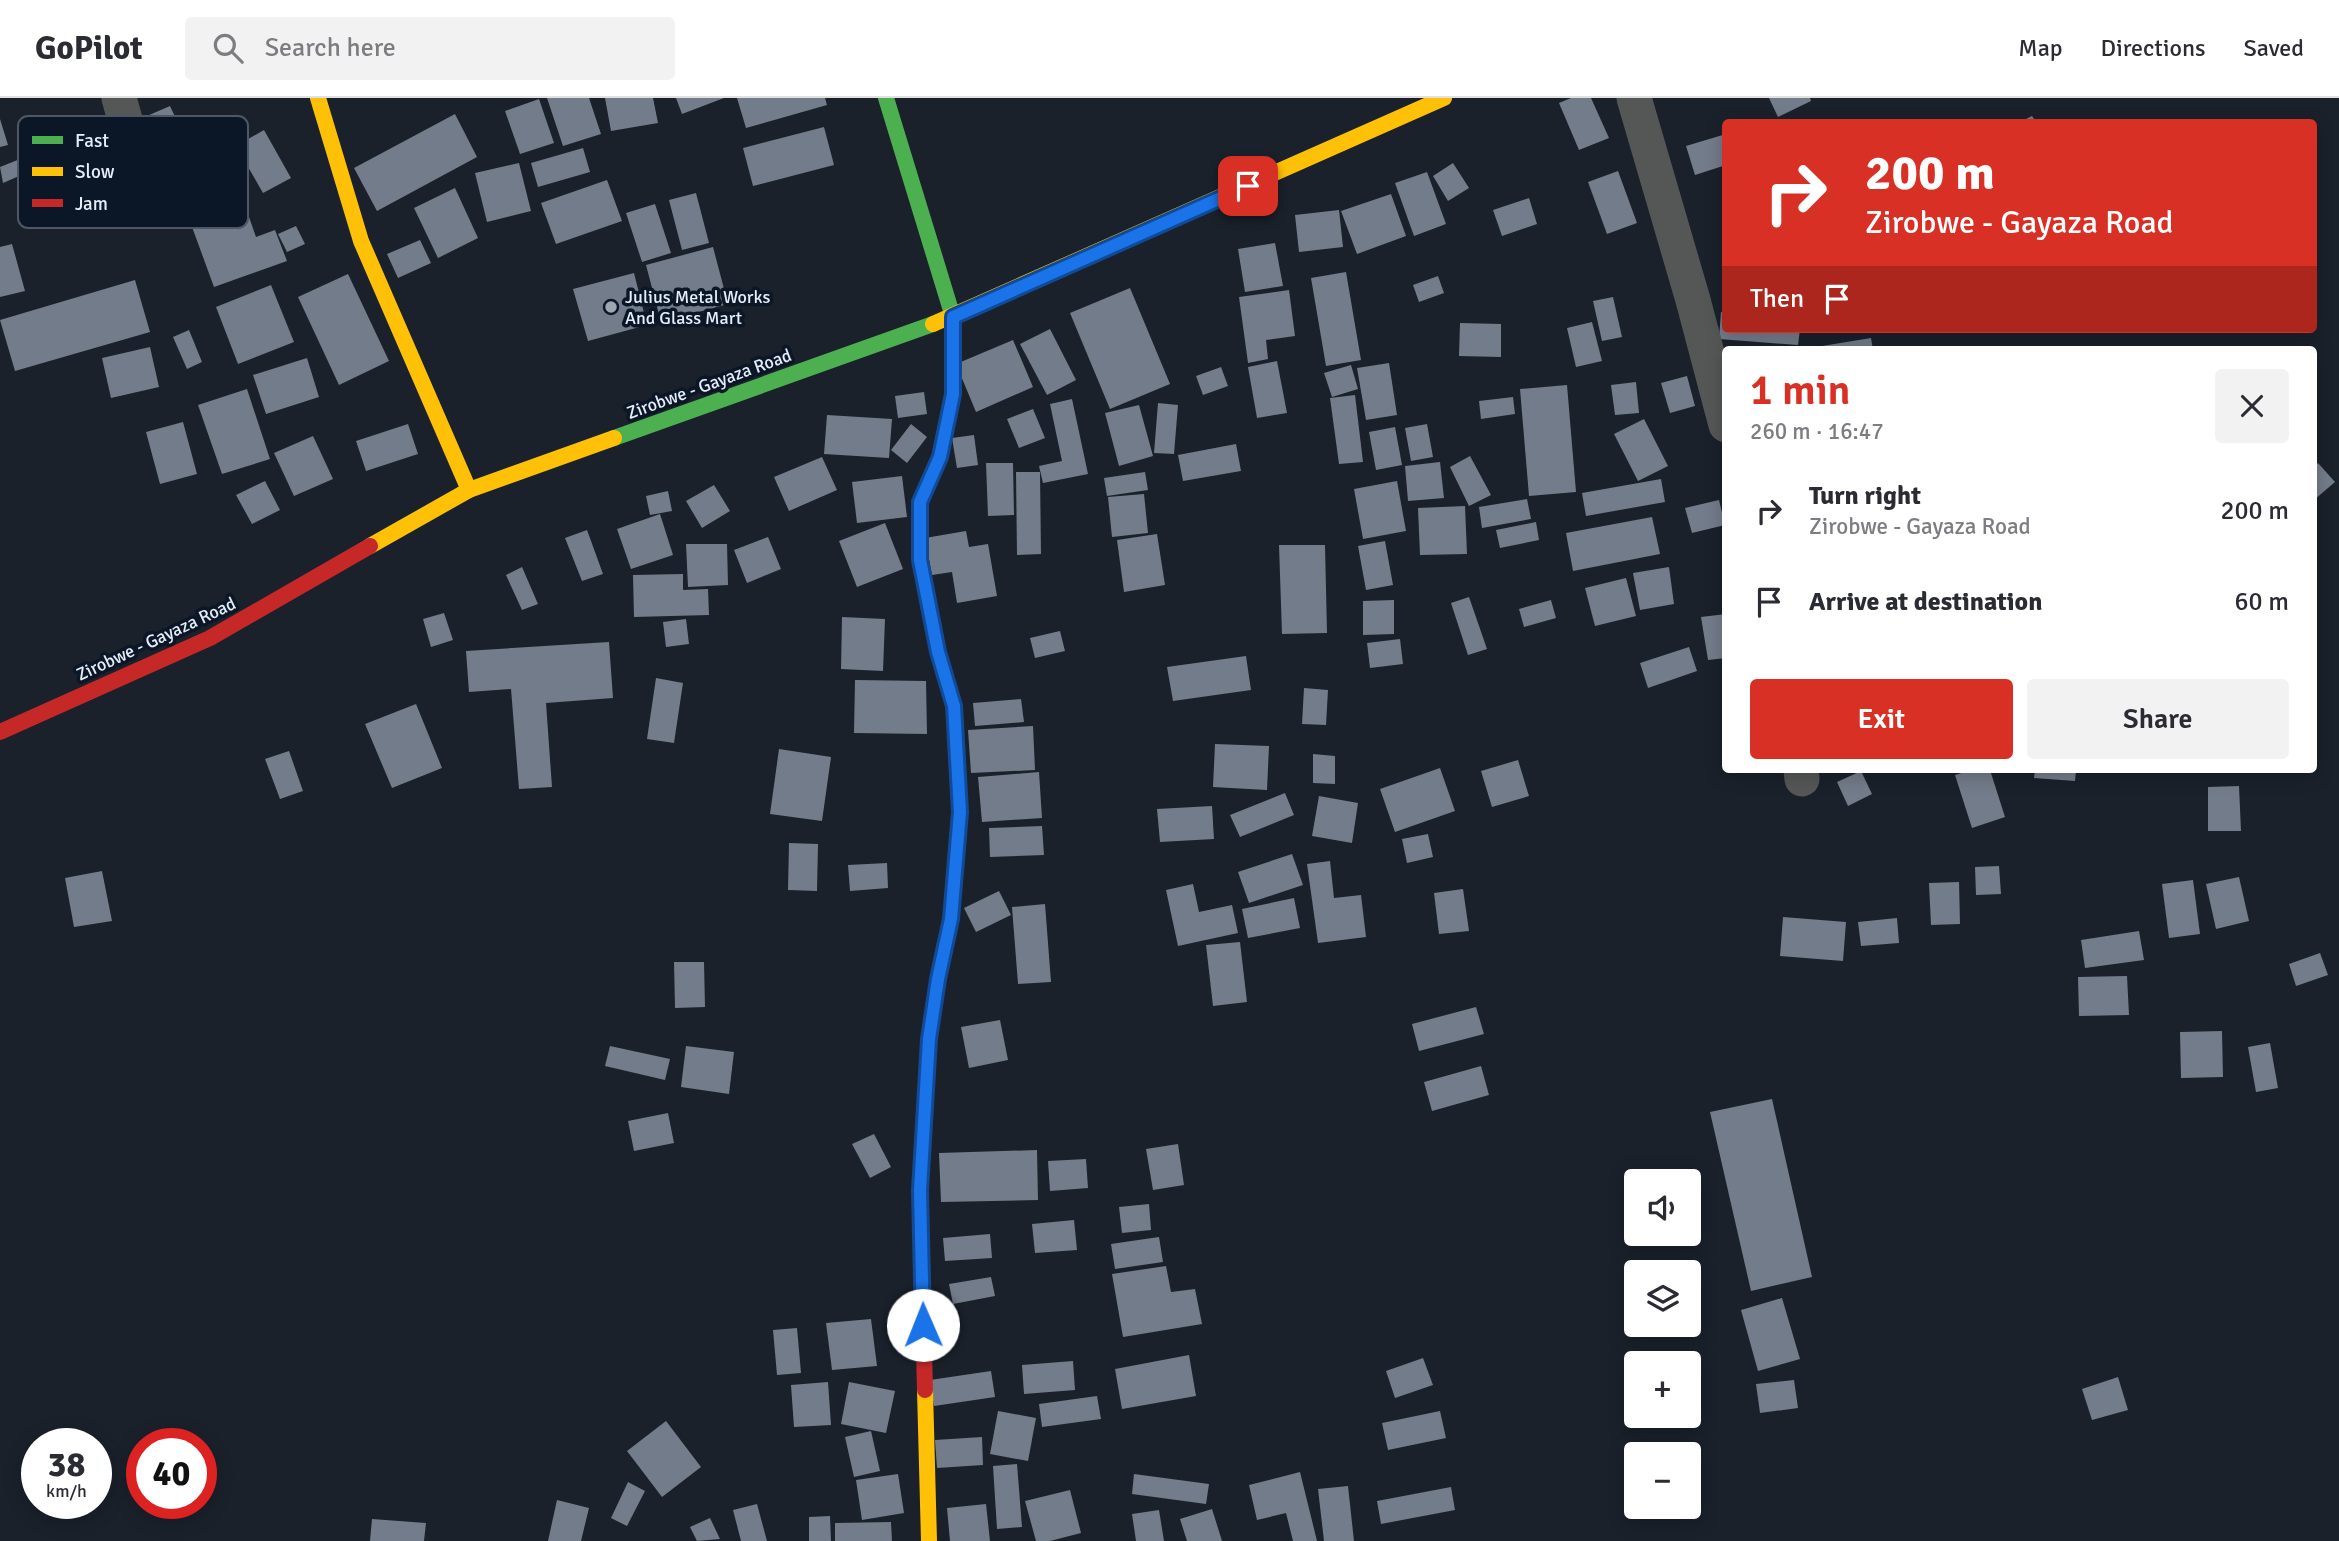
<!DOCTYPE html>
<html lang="en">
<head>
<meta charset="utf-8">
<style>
	body { margin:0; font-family:Signika,sans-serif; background:#f2f2f3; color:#2b2b33; height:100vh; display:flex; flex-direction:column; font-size:26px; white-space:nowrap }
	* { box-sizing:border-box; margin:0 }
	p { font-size:23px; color:#7c7c81 }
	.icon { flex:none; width:38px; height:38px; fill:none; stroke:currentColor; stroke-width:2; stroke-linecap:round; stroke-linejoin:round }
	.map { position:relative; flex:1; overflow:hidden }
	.details { position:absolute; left:1722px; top:248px; width:595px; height:427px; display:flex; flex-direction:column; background:#fff; border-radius:7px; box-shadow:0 4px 18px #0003 }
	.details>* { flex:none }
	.banner { position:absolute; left:1722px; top:21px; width:595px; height:214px; border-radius:7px; box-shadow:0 4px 18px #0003; background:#d93025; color:#fff; overflow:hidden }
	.fabs { position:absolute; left:1624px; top:1071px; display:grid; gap:14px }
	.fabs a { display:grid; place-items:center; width:77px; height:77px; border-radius:7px; background:#fff; box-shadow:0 4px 18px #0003; font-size:35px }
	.speed { position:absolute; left:21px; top:1330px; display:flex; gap:14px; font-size:35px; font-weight:700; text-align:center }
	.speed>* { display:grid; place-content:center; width:91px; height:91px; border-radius:50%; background:#fff; box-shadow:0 4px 18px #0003; line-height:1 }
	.speed small { font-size:18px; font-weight:400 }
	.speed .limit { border:10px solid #d22; background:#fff; color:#111 }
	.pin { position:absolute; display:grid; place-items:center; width:60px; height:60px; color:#fff; margin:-30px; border-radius:14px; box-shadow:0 4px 10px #0006 }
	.me { position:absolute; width:77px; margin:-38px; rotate:359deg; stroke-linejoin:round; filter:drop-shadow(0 0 5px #0008) }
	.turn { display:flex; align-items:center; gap:24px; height:147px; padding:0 28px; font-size:32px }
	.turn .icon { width:91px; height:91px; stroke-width:2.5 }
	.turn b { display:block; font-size:49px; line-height:60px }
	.then { display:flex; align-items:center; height:66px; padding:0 28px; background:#0003; gap:14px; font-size:26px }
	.round { display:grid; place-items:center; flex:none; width:74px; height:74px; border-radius:7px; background:#f2f2f3 }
	.head { display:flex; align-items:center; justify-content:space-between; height:119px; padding:0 28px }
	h1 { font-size:42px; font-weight:600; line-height:52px; color:#d93025 }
	.button { display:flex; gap:14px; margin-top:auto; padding:14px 28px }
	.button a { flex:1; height:80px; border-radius:7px; background:#d93025; color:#fff; font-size:28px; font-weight:600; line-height:80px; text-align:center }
	.button a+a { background:#f2f2f3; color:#2b2b33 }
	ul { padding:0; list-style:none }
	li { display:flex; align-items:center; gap:21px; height:91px; padding:0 28px }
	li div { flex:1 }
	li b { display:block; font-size:26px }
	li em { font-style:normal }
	header { display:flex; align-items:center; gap:42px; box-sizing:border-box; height:98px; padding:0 35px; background:#fff; border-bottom:2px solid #e1e1e2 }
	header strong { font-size:33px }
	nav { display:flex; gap:38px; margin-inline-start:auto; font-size:24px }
	.search { width:490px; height:63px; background:#f2f2f3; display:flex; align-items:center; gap:18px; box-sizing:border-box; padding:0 24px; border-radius:7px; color:#7c7c81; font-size:26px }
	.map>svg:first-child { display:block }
	.building { fill:#737c8a }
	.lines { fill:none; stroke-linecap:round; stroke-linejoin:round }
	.street { stroke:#555757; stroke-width:35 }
	.fast { stroke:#4caf50; stroke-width:16 }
	.slow { stroke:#ffc107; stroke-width:16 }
	.jam { stroke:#c62828; stroke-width:16 }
	.route-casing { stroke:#114b97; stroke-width:18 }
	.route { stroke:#1a73e8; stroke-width:12 }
	.poi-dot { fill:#9fa6b2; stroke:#0b1627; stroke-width:2.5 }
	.labels { text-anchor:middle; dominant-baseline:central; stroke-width:7; stroke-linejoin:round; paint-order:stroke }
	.poi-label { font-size:18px; fill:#e6eefa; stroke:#0b1627; text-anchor:start }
	.street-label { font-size:18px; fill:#e6eefa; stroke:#0b1627 }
	.key { fill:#0b1627; stroke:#4d5766; stroke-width:2 }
	.key-label { font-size:19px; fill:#e6eefa }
</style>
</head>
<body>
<header>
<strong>GoPilot</strong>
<div class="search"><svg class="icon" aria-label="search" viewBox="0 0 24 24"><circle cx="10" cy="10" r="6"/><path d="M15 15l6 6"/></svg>Search here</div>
<nav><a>Map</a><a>Directions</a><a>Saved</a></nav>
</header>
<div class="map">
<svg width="2339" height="1443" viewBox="0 0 2339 1443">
	<rect width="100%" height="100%" fill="#1a212b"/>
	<g class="building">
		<polygon points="547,0 589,0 601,36 563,48"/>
		<polygon points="605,0 653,0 658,25 611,33"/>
		<polygon points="676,0 724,0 682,16"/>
		<polygon points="737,0 825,0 827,7 746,30"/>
		<polygon points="1571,0 1591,0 1609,40 1579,52 1559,5"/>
		<polygon points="1769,0 1810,0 1811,3 1778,19"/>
		<polygon points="539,1 554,45 520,56 505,13"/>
		<polygon points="170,8 192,55 162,69 140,21"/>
		<polygon points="455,16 477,59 377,113 354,70"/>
		<polygon points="2032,18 2036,24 2020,24"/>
		<polygon points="0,21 8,47 0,49"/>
		<polygon points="824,29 834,67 753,88 743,50"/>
		<polygon points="264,32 291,80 263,95 236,48"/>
		<polygon points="1726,36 1726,67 1695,77 1686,48"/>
		<polygon points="583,50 590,74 538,89 531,65"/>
		<polygon points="20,61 26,75 3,85 0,69"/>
		<polygon points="519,65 531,113 487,124 475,75"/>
		<polygon points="1453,65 1469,90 1448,103 1433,78"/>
		<polygon points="1618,73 1637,125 1607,136 1588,84"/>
		<polygon points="1427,74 1446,126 1414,138 1395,85"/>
		<polygon points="607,82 622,123 556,146 541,105"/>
		<polygon points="455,90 478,140 438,160 414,110"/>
		<polygon points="696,95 709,145 682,152 669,102"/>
		<polygon points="1391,96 1406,138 1357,156 1341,113"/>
		<polygon points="242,99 256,139 275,132 287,163 214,189 188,118"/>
		<polygon points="1529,100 1537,126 1502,138 1493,112"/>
		<polygon points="655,106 671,155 642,164 626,115"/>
		<polygon points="1339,112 1343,149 1299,154 1295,117"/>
		<polygon points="296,128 305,146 287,154 278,136"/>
		<polygon points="420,142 431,165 398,180 387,156"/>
		<polygon points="1275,145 1283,188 1245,194 1238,151"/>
		<polygon points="12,146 25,193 0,199 0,149"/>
		<polygon points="713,149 728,206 661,224 646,167"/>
		<polygon points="1346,174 1361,262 1326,268 1311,180"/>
		<polygon points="634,175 647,227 588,243 573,191"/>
		<polygon points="348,176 389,263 339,287 298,199"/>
		<polygon points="1438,178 1444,195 1419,204 1413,187"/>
		<polygon points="135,182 150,234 15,273 0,222"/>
		<polygon points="271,187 294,244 238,266 216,209"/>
		<polygon points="1130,190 1170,286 1110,311 1070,215"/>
		<polygon points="1289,192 1295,238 1266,242 1268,261 1248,265 1239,199"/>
		<polygon points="1613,199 1622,239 1602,243 1593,203"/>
		<polygon points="1721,214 1726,215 1726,231 1800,231 1798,247 1719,241"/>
		<polygon points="1592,224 1602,263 1576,269 1567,230"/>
		<polygon points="1460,225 1501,226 1501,259 1459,258"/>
		<polygon points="1050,231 1076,282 1047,297 1020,246"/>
		<polygon points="189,232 202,264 187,271 173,239"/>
		<polygon points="1871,240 1873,252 1816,252 1816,249"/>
		<polygon points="1013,242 1033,289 976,314 956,266"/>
		<polygon points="150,249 159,289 111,300 102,260"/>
		<polygon points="307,260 319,299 266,316 253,277"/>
		<polygon points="1277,263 1287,315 1257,320 1248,269"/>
		<polygon points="1389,265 1397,317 1366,322 1357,270"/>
		<polygon points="1351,267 1358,291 1332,299 1324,275"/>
		<polygon points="1221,269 1228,288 1203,297 1196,278"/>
		<polygon points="1687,278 1695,308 1670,315 1661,285"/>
		<polygon points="1636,284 1639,315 1615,317 1611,287"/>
		<polygon points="1567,287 1576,394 1529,398 1520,291"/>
		<polygon points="247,291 270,361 222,376 198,307"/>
		<polygon points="924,294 927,316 898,320 895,298"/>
		<polygon points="1355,297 1363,364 1339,366 1330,300"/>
		<polygon points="1513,299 1515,316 1481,321 1479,303"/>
		<polygon points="1072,301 1088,376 1043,385 1039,368 1062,363 1050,306"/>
		<polygon points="1158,305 1178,307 1174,356 1154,355"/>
		<polygon points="1139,307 1153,358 1119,368 1105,315"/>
		<polygon points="1033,311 1045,340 1019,350 1007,321"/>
		<polygon points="827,317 892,321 889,360 824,356"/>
		<polygon points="1644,321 1668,368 1638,383 1614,336"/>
		<polygon points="183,324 197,376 160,386 146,334"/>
		<polygon points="408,326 418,356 366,373 356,343"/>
		<polygon points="911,326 927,339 907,365 891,352"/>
		<polygon points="1427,326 1433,359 1411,363 1405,330"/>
		<polygon points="1395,329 1402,367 1376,372 1369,334"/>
		<polygon points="974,337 978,367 957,370 952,340"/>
		<polygon points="313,338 333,381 294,398 274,355"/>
		<polygon points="1236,346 1241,373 1183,383 1178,357"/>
		<polygon points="1470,358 1491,397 1469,408 1450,369"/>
		<polygon points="822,359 837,392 789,413 774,379"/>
		<polygon points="1440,364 1444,400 1408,403 1405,368"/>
		<polygon points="986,365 1013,365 1014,417 988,418"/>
		<polygon points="2318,365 2335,384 2314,402 2314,369"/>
		<polygon points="1016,374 1040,374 1041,456 1017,457"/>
		<polygon points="1145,374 1148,392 1107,398 1104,380"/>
		<polygon points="902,378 907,419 857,425 852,384"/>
		<polygon points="1661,381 1665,404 1586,418 1582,395"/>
		<polygon points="265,383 280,412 252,426 236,397"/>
		<polygon points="1397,383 1406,433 1363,441 1354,391"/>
		<polygon points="714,387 730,413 702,430 686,403"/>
		<polygon points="668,393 672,413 650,417 646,398"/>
		<polygon points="1144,396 1148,435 1112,439 1108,399"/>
		<polygon points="1527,401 1531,421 1482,430 1479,409"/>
		<polygon points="1719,402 1725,427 1692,435 1685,410"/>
		<polygon points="1465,408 1467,456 1420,457 1418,410"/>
		<polygon points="660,416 673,457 631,471 617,431"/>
		<polygon points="1652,419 1660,456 1573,473 1566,435"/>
		<polygon points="1536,424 1539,442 1500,450 1496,432"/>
		<polygon points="885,425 903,471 857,489 839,443"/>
		<polygon points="587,432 603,476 582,483 565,440"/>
		<polygon points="966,433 969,449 988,446 997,498 957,505 952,474 932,477 925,440"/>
		<polygon points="1157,436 1165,487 1124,494 1117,442"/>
		<polygon points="768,439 781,471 747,485 734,452"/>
		<polygon points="1385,443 1393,487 1366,492 1358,448"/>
		<polygon points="686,446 727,446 728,487 688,489"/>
		<polygon points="1279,447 1325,447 1327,535 1282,536"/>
		<polygon points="522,469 538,506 522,512 506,477"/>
		<polygon points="1669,469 1674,506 1640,512 1633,475"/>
		<polygon points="683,476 683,492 708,491 709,517 634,519 633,477"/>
		<polygon points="1626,480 1636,518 1595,528 1585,490"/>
		<polygon points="1469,499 1487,551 1468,557 1451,505"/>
		<polygon points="1394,502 1394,536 1363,537 1363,503"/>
		<polygon points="1551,502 1556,520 1524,529 1519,511"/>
		<polygon points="444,515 453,542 431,549 423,521"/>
		<polygon points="1726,516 1726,560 1708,562 1701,519"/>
		<polygon points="842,519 885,521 883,573 841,571"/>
		<polygon points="686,521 689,546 666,549 663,524"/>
		<polygon points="1060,533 1065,553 1035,560 1030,540"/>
		<polygon points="1400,541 1403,566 1370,570 1367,545"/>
		<polygon points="609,544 613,600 546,605 552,689 519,691 511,591 469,594 466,553"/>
		<polygon points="1689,549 1697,573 1648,590 1640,565"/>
		<polygon points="1246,558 1251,592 1173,603 1167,569"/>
		<polygon points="656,580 683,585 674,645 647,641"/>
		<polygon points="855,582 926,583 927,636 854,635"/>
		<polygon points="1304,590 1328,592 1326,627 1302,626"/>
		<polygon points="1021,601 1024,624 975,628 973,605"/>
		<polygon points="416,606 442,670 392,690 365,626"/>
		<polygon points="1033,628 1035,672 971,675 968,632"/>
		<polygon points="1215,646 1269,648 1267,692 1213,689"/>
		<polygon points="779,651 831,659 822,723 770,716"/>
		<polygon points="289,653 303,693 280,701 265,661"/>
		<polygon points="1313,656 1335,658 1335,686 1313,685"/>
		<polygon points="1518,662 1529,698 1492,709 1481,673"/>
		<polygon points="1440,670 1455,713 1395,734 1380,691"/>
		<polygon points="1971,672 1990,672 2005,719 1972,730 1955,677"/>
		<polygon points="2035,672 2076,672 2075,683 2034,680"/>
		<polygon points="1861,673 1872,696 1848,708 1837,684"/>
		<polygon points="1039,674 1042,720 982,724 978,679"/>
		<polygon points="2239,688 2241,733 2208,733 2208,689"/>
		<polygon points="1285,695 1294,717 1240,739 1230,717"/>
		<polygon points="1319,698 1358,705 1352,745 1312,738"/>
		<polygon points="1212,708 1214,741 1160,744 1157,711"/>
		<polygon points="1042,728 1044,757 990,759 989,730"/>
		<polygon points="1428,736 1433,759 1407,765 1402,741"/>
		<polygon points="789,745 818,746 817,793 788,792"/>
		<polygon points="1292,756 1303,787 1249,805 1238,774"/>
		<polygon points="1330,763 1334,800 1361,797 1366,839 1318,845 1307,766"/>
		<polygon points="887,765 888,790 850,793 848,767"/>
		<polygon points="1999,768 2001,796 1976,797 1975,769"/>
		<polygon points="102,773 112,823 74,829 65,780"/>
		<polygon points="2239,779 2249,823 2216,831 2206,786"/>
		<polygon points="2193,782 2200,836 2169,840 2162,786"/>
		<polygon points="1959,784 1960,826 1931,827 1929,785"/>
		<polygon points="1193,786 1199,814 1232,807 1238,835 1178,848 1166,792"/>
		<polygon points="1463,791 1469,833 1439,836 1434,795"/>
		<polygon points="999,793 1011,817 976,834 964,810"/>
		<polygon points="1294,800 1300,830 1248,840 1242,811"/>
		<polygon points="1045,806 1051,884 1018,886 1012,809"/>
		<polygon points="1783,819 1846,824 1843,863 1780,858"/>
		<polygon points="1897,820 1899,845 1861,848 1858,824"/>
		<polygon points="2139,833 2144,862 2085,870 2081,842"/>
		<polygon points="1240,844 1247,904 1213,908 1206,847"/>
		<polygon points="2320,855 2328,877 2296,888 2289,866"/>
		<polygon points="674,864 704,864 705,909 675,910"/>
		<polygon points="2127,878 2129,917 2079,918 2078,879"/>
		<polygon points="1476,909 1484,936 1419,953 1412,926"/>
		<polygon points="1000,922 1008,962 969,970 961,929"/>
		<polygon points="2222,933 2223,979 2181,980 2180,934"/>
		<polygon points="2270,945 2278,990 2256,994 2248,949"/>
		<polygon points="610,948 670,961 665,982 605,968"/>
		<polygon points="686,948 734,954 729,996 681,989"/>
		<polygon points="1481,968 1489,997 1432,1013 1424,984"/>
		<polygon points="1772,1001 1812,1179 1751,1193 1710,1014"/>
		<polygon points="668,1015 674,1045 634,1053 628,1023"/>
		<polygon points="874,1036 891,1069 870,1080 852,1046"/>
		<polygon points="1178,1046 1184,1087 1153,1092 1146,1051"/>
		<polygon points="1037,1052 1038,1102 941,1104 939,1055"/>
		<polygon points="1086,1061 1088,1090 1050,1093 1048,1063"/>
		<polygon points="1149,1106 1151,1132 1122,1135 1119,1109"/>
		<polygon points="1074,1122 1077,1152 1035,1155 1032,1126"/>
		<polygon points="990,1136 992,1160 945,1163 943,1140"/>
		<polygon points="1159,1139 1163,1164 1115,1171 1111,1146"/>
		<polygon points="1166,1168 1171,1194 1195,1191 1202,1226 1123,1239 1112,1176"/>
		<polygon points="991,1179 995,1198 953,1206 949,1186"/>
		<polygon points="1782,1200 1800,1261 1758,1273 1741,1212"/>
		<polygon points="871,1221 877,1268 832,1272 826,1225"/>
		<polygon points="797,1230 801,1275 777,1277 773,1232"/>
		<polygon points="1189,1257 1196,1298 1122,1311 1115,1271"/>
		<polygon points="1423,1260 1433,1287 1395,1300 1386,1273"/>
		<polygon points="1073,1263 1075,1292 1024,1296 1022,1267"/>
		<polygon points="991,1273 995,1299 934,1308 930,1282"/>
		<polygon points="2118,1279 2128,1312 2092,1322 2082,1291"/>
		<polygon points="1794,1282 1798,1310 1760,1315 1756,1286"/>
		<polygon points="828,1284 831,1327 794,1329 791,1287"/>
		<polygon points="849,1284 895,1293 886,1335 841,1326"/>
		<polygon points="1097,1298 1101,1321 1042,1329 1039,1306"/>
		<polygon points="998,1313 1036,1320 1028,1363 990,1356"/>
		<polygon points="1440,1313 1446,1340 1388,1352 1382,1325"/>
		<polygon points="666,1323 701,1369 662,1399 627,1353"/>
		<polygon points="871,1333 880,1373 854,1379 845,1339"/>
		<polygon points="982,1339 983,1367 937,1370 935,1342"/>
		<polygon points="1017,1366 1022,1429 997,1431 993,1368"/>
		<polygon points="1300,1374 1317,1443 1293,1443 1286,1415 1257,1422 1249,1387"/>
		<polygon points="898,1376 904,1415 862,1422 856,1382"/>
		<polygon points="1134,1376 1209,1386 1206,1406 1132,1396"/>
		<polygon points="628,1384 645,1393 627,1428 611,1420"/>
		<polygon points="1348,1388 1354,1443 1324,1443 1318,1391"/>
		<polygon points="1451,1389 1455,1412 1381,1426 1377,1403"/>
		<polygon points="1070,1392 1081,1435 1050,1443 1036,1443 1025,1403"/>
		<polygon points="557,1402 589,1410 581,1443 548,1443"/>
		<polygon points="757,1406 767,1443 741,1443 733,1412"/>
		<polygon points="986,1406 990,1443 950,1443 947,1410"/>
		<polygon points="1212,1411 1222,1443 1187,1443 1180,1421"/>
		<polygon points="1159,1412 1164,1443 1136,1443 1132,1416"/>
		<polygon points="830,1418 831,1443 809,1443 809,1419"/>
		<polygon points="710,1420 720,1441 697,1443 690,1429"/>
		<polygon points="372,1421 426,1425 424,1443 370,1443"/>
		<polygon points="891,1424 892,1443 835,1443 835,1425"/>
	</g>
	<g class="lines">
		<g class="street">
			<polyline points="119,0 132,47"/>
			<polyline points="1634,0 1693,202 1726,327"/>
			<polyline points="1801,672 1802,681"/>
		</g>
		<g class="fast">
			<polyline points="886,0 953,219 953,296 946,328"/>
			<polyline points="614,340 933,226"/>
		</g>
		<g class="slow">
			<polyline points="318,0 361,143 469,392"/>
			<polyline points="933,226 1444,0"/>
			<polyline points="946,328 940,359 920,405 920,462 938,554 954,608 960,714 957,744"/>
			<polyline points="370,448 469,392 614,340"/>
			<polyline points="925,1292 929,1443"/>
		</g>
		<g class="jam">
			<polyline points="0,634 210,540 370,448"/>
			<polyline points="925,1292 920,1092 929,941 938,881 951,821 957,744"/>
		</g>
	</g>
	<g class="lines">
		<g class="route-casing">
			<polyline id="route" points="923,1227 920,1092 929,941 938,881 951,821 960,714 954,608 938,554 920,462 920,404 940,359 953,296 953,219 1248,88"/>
		</g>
		<use href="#route" class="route"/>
	</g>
	<circle class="poi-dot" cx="611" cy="209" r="7"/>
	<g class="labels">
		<g class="poi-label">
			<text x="625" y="199">Julius Metal Works<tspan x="625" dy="21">And Glass Mart</tspan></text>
		</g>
		<g class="street-label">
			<text transform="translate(709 286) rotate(-20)">Zirobwe - Gayaza Road</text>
			<text transform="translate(156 541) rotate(-25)">Zirobwe - Gayaza Road</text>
		</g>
	</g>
	<rect x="18" y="18" width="230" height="112" rx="10" class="key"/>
	<rect x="32" y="38" width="31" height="8" fill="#4caf50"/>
	<rect x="32" y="69" width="31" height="9" fill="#ffc107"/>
	<rect x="32" y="101" width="31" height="8" fill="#c62828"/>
	<g class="key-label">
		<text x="75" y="49">Fast</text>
		<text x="75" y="80">Slow</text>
		<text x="75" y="112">Jam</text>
	</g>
</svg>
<div class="fabs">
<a><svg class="icon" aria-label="sound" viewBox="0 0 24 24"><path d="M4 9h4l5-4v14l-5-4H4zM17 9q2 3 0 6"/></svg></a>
<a><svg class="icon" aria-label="layers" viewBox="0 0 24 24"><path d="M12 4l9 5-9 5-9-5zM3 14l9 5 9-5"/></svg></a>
<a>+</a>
<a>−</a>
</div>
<div class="speed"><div>38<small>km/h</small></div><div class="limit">40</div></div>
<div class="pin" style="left:1248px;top:88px;background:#d93025"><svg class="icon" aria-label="arrive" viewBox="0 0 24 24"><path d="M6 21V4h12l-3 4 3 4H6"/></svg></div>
<svg class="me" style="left:923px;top:1227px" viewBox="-20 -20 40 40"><circle r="19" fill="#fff"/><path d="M0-13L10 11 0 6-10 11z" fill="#1a73e8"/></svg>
<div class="banner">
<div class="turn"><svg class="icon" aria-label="right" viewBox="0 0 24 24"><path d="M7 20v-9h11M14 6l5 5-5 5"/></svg><div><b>200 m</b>Zirobwe - Gayaza Road</div></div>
<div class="then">Then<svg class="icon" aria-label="arrive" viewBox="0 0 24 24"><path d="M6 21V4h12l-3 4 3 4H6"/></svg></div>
</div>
<section class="details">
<div class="head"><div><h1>1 min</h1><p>260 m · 16:47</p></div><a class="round"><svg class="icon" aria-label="close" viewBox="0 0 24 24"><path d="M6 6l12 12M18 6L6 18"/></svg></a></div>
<ul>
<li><svg class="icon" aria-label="right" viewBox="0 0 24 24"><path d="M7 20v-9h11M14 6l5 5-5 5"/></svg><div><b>Turn right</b><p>Zirobwe - Gayaza Road</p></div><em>200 m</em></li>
<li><svg class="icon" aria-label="arrive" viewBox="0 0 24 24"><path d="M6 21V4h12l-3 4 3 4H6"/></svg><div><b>Arrive at destination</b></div><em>60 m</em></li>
</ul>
<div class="button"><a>Exit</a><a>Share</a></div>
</section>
</div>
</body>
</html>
